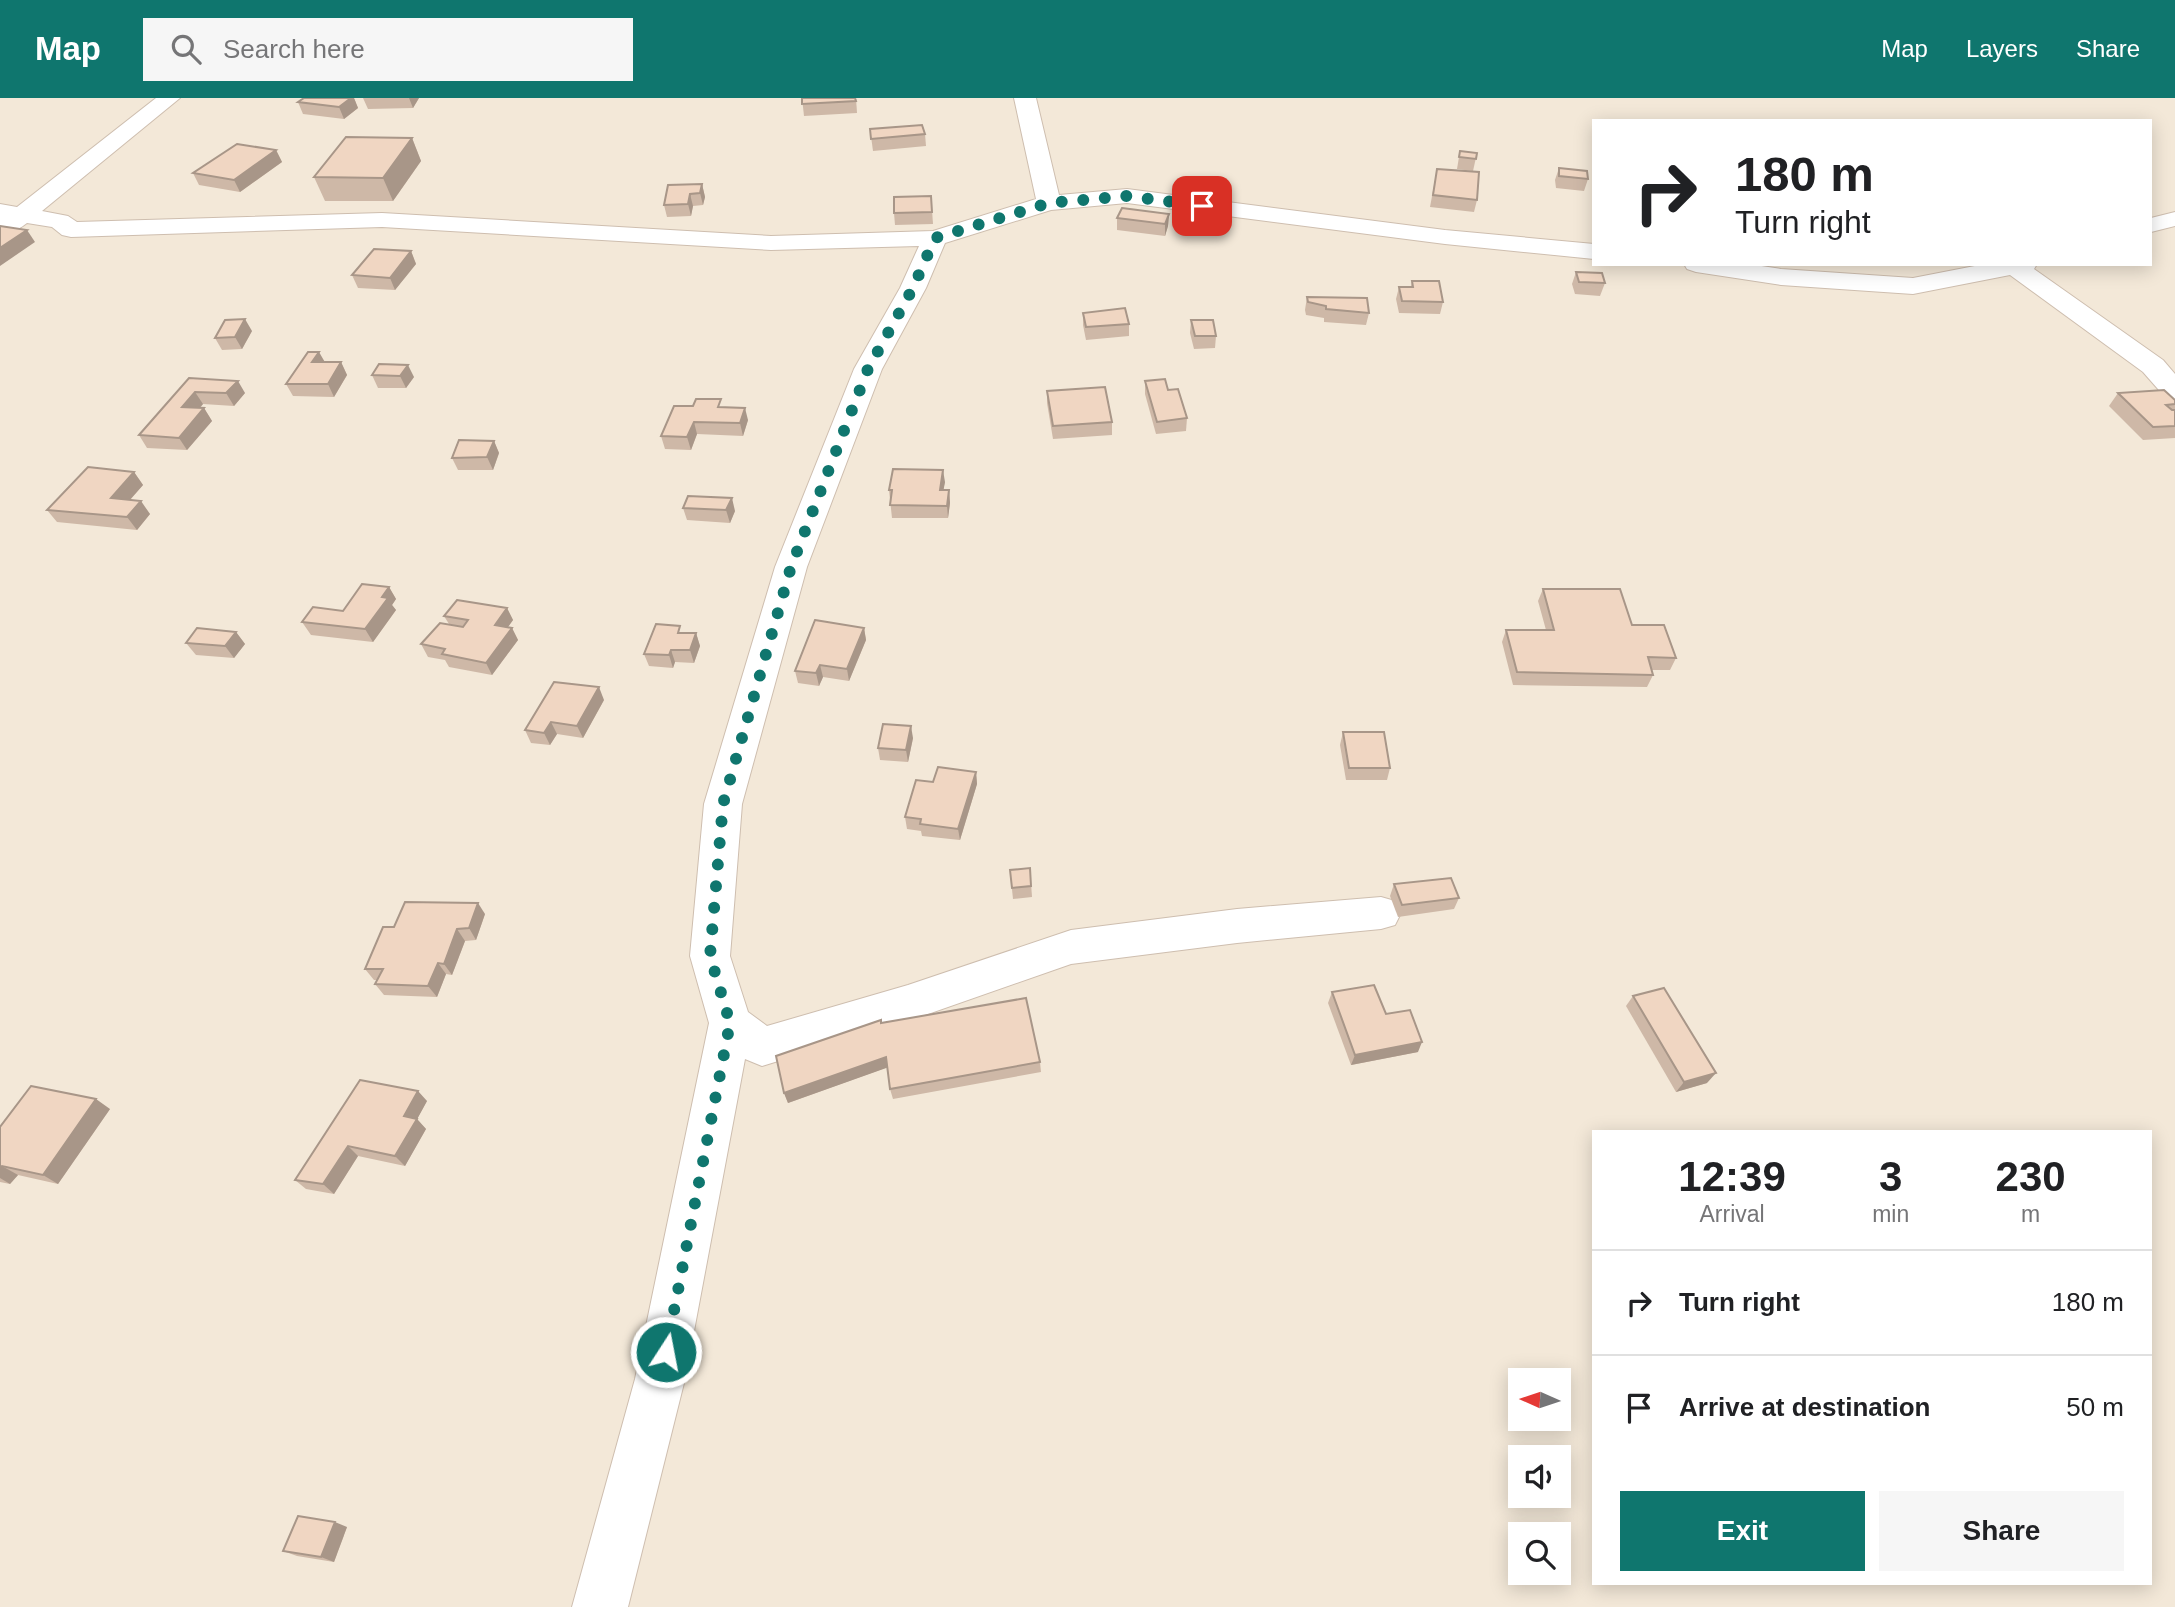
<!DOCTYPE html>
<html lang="en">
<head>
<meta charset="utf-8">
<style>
	body { margin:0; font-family:Arial,sans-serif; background:#f6f6f6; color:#202124; height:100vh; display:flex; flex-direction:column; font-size:26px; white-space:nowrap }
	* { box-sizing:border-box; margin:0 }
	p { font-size:23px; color:#757577 }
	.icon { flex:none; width:38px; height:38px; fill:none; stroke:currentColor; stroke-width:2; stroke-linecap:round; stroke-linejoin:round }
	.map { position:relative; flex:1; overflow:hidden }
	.panel { position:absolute; left:1592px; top:1032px; width:560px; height:455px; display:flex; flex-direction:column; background:#fff; border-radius:0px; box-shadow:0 4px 18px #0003 }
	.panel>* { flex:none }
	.hud { position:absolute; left:1592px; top:21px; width:560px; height:147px; border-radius:0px; box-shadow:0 4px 18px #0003; background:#fff; color:#202124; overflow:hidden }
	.needle { width:46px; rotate:273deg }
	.fabs { position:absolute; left:1508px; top:1270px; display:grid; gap:14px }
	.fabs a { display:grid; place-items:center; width:63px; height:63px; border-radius:0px; background:#fff; box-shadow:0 4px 18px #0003; font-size:35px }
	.pin { position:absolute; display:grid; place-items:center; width:60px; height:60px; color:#fff; margin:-30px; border-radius:14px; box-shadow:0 4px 10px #0006 }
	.me { position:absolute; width:77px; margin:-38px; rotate:11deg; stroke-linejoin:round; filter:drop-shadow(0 0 5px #0008) }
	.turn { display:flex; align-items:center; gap:24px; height:147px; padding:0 28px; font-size:32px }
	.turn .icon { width:91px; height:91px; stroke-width:2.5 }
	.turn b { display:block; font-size:49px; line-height:60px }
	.eta { display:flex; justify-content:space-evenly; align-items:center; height:119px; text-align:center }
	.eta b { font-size:42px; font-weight:600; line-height:49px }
	.cta { display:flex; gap:14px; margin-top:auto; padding:14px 28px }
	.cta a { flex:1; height:80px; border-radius:0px; background:#0f766e; color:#fff; font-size:28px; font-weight:600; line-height:80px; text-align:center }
	.cta a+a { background:#f6f6f6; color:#202124 }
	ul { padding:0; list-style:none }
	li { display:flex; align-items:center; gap:21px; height:105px; padding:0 28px; border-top:2px solid #e0e0e0 }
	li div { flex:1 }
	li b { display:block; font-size:26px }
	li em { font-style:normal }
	header { display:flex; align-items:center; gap:42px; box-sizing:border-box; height:98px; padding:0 35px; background:#0f766e; color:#fff }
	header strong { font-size:33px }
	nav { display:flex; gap:38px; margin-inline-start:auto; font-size:24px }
	.search { width:490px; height:63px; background:#f6f6f6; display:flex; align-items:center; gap:18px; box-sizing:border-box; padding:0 24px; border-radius:0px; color:#757577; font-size:26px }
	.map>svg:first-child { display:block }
	.residential { fill:#f3e8d8; fill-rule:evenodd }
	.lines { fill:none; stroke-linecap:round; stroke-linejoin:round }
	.minor-casing { stroke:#cebeaf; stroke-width:2 }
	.minor { fill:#fff; fill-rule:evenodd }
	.wall { fill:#ceb8a7 }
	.shaded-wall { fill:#a89688 }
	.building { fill:#f0d6c2; stroke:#a89688; stroke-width:2 }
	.route { stroke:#0f766e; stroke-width:12; stroke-dasharray:0 21.6 }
</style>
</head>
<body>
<header>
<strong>Map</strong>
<div class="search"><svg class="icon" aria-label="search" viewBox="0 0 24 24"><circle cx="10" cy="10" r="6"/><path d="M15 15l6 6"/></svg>Search here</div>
<nav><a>Map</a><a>Layers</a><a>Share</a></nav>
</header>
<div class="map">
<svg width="2175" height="1509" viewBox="0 0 2175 1509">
	<rect width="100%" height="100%" fill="#fcf5ea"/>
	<path class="residential" d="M0 0H2175V1509H0ZM1594 23H2151V166H1594ZM1594 1034H2151V1486H1594ZM1521 1283H1559V1321H1521ZM1521 1360H1559V1398H1521ZM1521 1437H1559V1475H1521Z"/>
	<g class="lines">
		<g class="minor-casing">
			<g id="minor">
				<path d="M156 0H180L42 113 68 118 77 124 382 115 771 138 933 133 1036 101 1014 0H1036L1059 97 1127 91 1445 132 1594 146V161L1445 146 1127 105 1051 112 945 145 926 190 882 271 807 469 742 706 730 858 748 914 767 928 908 887 1071 832 1237 811 1381 799 1395 803 1401 815 1395 827 1381 831 1237 845 1071 866 908 923 762 968 745 961 685 1281 628 1509H572L635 1281 709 925 690 858 704 706 775 469 854 271 900 190 919 148 771 152 382 129 71 139 62 137 52 129 27 125C18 132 12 135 0 132V106L17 109Z"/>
				<polygon points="2175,114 2175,128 2151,134 2151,120"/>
				<polygon points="1684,166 1748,166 1781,171 1913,180 1985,166 2037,166 2034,171 2163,262 2175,276 2175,301 2165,299 2143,274 2010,177 1913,196 1781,187 1696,174 1687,171"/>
			</g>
		</g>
		<use href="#minor" class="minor"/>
	</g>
	<g class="wall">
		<polygon points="304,0 354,0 358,10 344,21 303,16 298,4"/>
		<polygon points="363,0 419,0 413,10 368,11"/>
		<polygon points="802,0 856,0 857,15 804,18"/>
		<polygon points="870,31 925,36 926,48 873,53"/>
		<polygon points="412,40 421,63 393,103 325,103 314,79"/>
		<polygon points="276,52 282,64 240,94 199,87 193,75"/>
		<polygon points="1460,53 1477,55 1473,73 1457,71"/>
		<polygon points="1559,70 1588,81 1584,93 1556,90 1555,82"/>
		<polygon points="1437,71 1477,102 1474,114 1430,109"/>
		<polygon points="702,86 705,99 703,107 693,108 691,118 667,119 664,107"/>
		<polygon points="931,98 933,126 895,127 894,115"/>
		<polygon points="1169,116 1168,128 1165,138 1117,132 1117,120"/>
		<polygon points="411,153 416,166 395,192 358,190 352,177"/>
		<polygon points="1576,174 1605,185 1600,198 1575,196 1572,186"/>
		<polygon points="1412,183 1443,204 1440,216 1399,215 1396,201 1399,189 1411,189"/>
		<polygon points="1307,199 1369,215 1366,227 1324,224 1324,220 1306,217 1305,212"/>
		<polygon points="1083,215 1129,226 1129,238 1086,242 1083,227"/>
		<polygon points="1191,222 1216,238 1215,250 1194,251 1190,235"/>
		<polygon points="252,233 242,251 222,252 215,240"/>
		<polygon points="325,264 341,264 347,277 334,299 293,298 286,286"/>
		<polygon points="379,266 414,279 406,290 378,290 372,277"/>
		<polygon points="189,280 245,295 234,308 203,306 200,310 204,310 212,323 187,352 147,350 139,337"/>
		<polygon points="1145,283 1187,320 1186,333 1156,336 1145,296"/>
		<polygon points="1047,293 1112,324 1112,337 1053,341 1047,305"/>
		<polygon points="2118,295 2175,302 2175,340 2143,342 2109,308"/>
		<polygon points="723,309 748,322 743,338 697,336 691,352 665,351 661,338"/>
		<polygon points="494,343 499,355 493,372 458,372 452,360"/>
		<polygon points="134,374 143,387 130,402 150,416 137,432 57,424 47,412"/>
		<polygon points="945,384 943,392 949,392 950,405 948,420 892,420 889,392"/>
		<polygon points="683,410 735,413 730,425 687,422"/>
		<polygon points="389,489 396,501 392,507 396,512 373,544 311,537 302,524 343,513"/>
		<polygon points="1543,491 1632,527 1676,560 1670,572 1651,572 1653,577 1647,589 1513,587 1502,544 1506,532 1546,532 1538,503"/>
		<polygon points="507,510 513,522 508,529 512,530 518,542 492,577 449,569 445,562 428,559 421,546 449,526 444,518"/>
		<polygon points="864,530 866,542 849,583 823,579 819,588 798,585 795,573"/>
		<polygon points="236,534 245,546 234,560 196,557 186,545"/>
		<polygon points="682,535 696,535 700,548 694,565 675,564 673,570 649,568 644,556"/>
		<polygon points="604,602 583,640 557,636 550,647 531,645 525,632"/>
		<polygon points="1343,634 1390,670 1387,682 1346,682 1340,647"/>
		<polygon points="913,640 908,664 880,662 878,650"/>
		<polygon points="976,674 977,686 960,742 922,738 921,733 907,731 905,719 933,684"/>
		<polygon points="1030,770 1032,799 1013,801 1010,772"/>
		<polygon points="1394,786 1459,800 1454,811 1398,819 1390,798"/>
		<polygon points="485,816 476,842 465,843 452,877 446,876 437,899 384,897 375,886 377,882 374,882 365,871 394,829"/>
		<polygon points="1332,894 1386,916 1418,954 1351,967 1328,905"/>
		<polygon points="1633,898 1707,985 1676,994 1626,908"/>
		<polygon points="881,925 1040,964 1041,974 893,1001 890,991 888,969 788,1005 784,995"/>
		<polygon points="360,982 427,1003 417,1021 426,1031 405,1068 358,1058 334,1096 306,1091 295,1082"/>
		<polygon points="110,1011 58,1086 18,1077 10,1086 0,1084 0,1029"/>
		<polygon points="347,1429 334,1464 297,1458 283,1453"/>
	</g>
	<g class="shaded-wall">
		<polygon points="351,0 354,0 358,10 344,21 339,9"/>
		<polygon points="409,0 419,0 413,10"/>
		<polygon points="412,40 421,63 393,103 383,80"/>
		<polygon points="276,52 282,64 240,94 234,82"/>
		<polygon points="702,86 705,99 703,107 700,95"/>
		<polygon points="690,96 693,108 691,118 688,106"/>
		<polygon points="1169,116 1168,128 1165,138 1165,126"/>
		<polygon points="27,132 35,144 0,168 0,150"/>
		<polygon points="411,153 416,166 395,192 390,180"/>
		<polygon points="245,221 252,233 242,251 235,239"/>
		<polygon points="319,254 326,266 312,264"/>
		<polygon points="341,264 347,277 334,299 328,286"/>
		<polygon points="408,267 414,279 406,290 400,278"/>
		<polygon points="238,283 245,295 234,308 226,295"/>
		<polygon points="195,294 203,306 190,321 182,309"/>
		<polygon points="204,310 212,323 187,352 179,340"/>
		<polygon points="745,310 748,322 743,338 740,325"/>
		<polygon points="694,324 697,336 691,352 687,339"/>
		<polygon points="494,343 499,355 493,372 487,359"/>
		<polygon points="943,372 945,384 941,405 940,392"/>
		<polygon points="134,374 143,387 120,413 111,400"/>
		<polygon points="949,392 950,405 948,420 947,408"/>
		<polygon points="732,400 735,413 730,425 726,412"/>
		<polygon points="141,403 150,416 137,432 127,419"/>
		<polygon points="389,489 396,501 392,507 396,512 373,544 365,531 382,499"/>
		<polygon points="507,510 513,522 501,539 495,527"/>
		<polygon points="512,530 518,542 492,577 486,565"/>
		<polygon points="864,530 866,542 849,583 847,571"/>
		<polygon points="236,534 245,546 234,560 225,548"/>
		<polygon points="696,535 700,548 694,565 690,552"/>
		<polygon points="671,552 675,564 673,570 669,557"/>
		<polygon points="820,567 823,579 819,588 816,575"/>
		<polygon points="599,589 604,602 583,640 577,628"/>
		<polygon points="551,624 557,636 550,647 544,635"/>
		<polygon points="911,628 913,640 908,664 906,652"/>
		<polygon points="976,674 977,686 960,742 958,731"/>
		<polygon points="478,805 485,816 476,842 469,830"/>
		<polygon points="457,831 465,843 452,877 444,866"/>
		<polygon points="438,865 446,876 437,899 428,888"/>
		<polygon points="1422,944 1418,954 1351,967 1355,957"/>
		<polygon points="886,959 889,969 788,1005 784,995"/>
		<polygon points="1716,975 1707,985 1676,994 1684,984"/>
		<polygon points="418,993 427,1003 415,1025 417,1021 426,1031 405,1068 395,1058 404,1018"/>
		<polygon points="96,1001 110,1011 58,1086 43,1077"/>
		<polygon points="348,1048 358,1058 334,1096 323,1086"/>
		<polygon points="2,1068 18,1077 10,1086 0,1080 0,1070"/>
		<polygon points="335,1424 347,1429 334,1464 321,1459"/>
	</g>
	<g class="building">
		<polygon points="304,0 351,0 339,9 298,4"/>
		<polygon points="802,0 855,0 856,3 802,6"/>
		<polygon points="922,27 925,36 871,41 870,31"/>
		<polygon points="346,39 412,40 383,80 314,79"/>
		<polygon points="237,46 276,52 234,82 193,75"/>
		<polygon points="1460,53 1477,55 1476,61 1459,59"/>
		<polygon points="1559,70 1587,73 1588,81 1559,78"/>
		<polygon points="1437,71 1479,74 1477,102 1433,97"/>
		<polygon points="702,86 700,95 690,96 688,106 664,107 668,87"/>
		<polygon points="931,98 932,114 894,115 894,99"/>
		<polygon points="1122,110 1169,116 1165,126 1117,120"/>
		<polygon points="0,128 27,132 0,150"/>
		<polygon points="374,151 411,153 390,180 352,177"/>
		<polygon points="1576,174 1602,175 1605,185 1579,184"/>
		<polygon points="1412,183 1439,183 1443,204 1402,203 1399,189 1413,189"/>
		<polygon points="1307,199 1367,200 1369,215 1326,211 1326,208 1308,204"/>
		<polygon points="1125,210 1129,226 1086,229 1083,215"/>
		<polygon points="245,221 235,239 215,240 225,222"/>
		<polygon points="1191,222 1213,222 1216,238 1195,238"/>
		<polygon points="308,254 319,254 312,264 341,264 328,286 286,286"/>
		<polygon points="379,266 408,267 400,278 372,277"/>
		<polygon points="189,280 238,283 226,295 195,294 182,309 204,310 179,340 139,337"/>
		<polygon points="1165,281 1168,292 1178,291 1187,320 1157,324 1145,283"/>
		<polygon points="1105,289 1112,324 1053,328 1047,293"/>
		<polygon points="2164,292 2175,302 2175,306 2166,307 2172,312 2175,312 2175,328 2153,329 2118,295"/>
		<polygon points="696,301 721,301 718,309 745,310 740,325 694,324 687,339 661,338 674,308 693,308"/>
		<polygon points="459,342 494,343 487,359 452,360"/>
		<polygon points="88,369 134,374 111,400 141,403 127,419 47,412"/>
		<polygon points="893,371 943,372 940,392 949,392 947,408 890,407 892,392 889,392"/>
		<polygon points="688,398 732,400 726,412 683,410"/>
		<polygon points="362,486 389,489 382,499 388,500 365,531 302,524 313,509 343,513"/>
		<polygon points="1543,491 1620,491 1632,527 1664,527 1676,560 1648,559 1653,577 1517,574 1506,532 1554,532"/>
		<polygon points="457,502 507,510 495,527 512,530 486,565 442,556 445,551 421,546 440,525 463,529 468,522 444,518"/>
		<polygon points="815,522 864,530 847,571 820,567 816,575 795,573"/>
		<polygon points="656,526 680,528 678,535 696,535 690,552 671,552 669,557 644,556"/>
		<polygon points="197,530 236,534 225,548 186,545"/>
		<polygon points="554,584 599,589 577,628 551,624 544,635 525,632"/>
		<polygon points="883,626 911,628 906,652 878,650"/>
		<polygon points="1343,634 1384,634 1390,670 1349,670"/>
		<polygon points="938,669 976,674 958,731 920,726 921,721 905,719 916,682 933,684"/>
		<polygon points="1030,770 1031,788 1012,790 1010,772"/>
		<polygon points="1451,780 1459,800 1402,807 1394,786"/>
		<polygon points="405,804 478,805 469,830 457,831 444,866 438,865 428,888 375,886 383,871 365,871 383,829 394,829"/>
		<polygon points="1374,887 1386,916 1410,912 1422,944 1355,957 1332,894"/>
		<polygon points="1664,890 1716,975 1684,984 1633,898"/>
		<polygon points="1026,900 1040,964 890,991 886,959 784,995 776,958 881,922 881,925"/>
		<polygon points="360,982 418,993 404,1018 417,1021 395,1058 348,1048 323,1086 295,1082"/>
		<polygon points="31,988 96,1001 43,1077 2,1068 0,1070 0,1029"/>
		<polygon points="298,1418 335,1424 321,1459 283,1453"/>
	</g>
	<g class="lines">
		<polyline class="route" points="666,1254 730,925 710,858 723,706 791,469 868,271 913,190 935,140 1049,105 1127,98 1202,108"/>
	</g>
</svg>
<div class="fabs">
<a><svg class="needle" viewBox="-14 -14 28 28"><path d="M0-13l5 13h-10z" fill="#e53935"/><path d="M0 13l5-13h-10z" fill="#757577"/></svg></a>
<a><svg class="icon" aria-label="sound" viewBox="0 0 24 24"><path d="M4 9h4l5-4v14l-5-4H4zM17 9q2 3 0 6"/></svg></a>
<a><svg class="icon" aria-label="search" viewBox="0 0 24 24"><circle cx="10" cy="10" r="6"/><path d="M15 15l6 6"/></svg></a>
</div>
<div class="pin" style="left:1202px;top:108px;background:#d93025"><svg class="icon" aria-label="arrive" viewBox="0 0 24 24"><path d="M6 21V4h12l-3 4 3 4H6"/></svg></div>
<svg class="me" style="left:666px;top:1254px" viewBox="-20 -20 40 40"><circle r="17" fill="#0f766e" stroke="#fff" stroke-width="3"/><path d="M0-11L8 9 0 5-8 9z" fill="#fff"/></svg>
<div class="hud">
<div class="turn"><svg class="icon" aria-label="right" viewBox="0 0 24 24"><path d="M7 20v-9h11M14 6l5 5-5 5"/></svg><div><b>180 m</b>Turn right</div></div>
</div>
<section class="panel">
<div class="eta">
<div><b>12:39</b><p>Arrival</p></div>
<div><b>3</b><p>min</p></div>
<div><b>230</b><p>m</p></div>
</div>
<ul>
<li><svg class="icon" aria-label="right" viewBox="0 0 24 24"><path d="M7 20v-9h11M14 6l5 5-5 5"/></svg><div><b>Turn right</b></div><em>180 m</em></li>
<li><svg class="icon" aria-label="arrive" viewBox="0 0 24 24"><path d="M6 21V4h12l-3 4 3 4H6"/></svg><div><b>Arrive at destination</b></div><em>50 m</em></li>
</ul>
<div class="cta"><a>Exit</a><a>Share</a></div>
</section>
</div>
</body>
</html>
